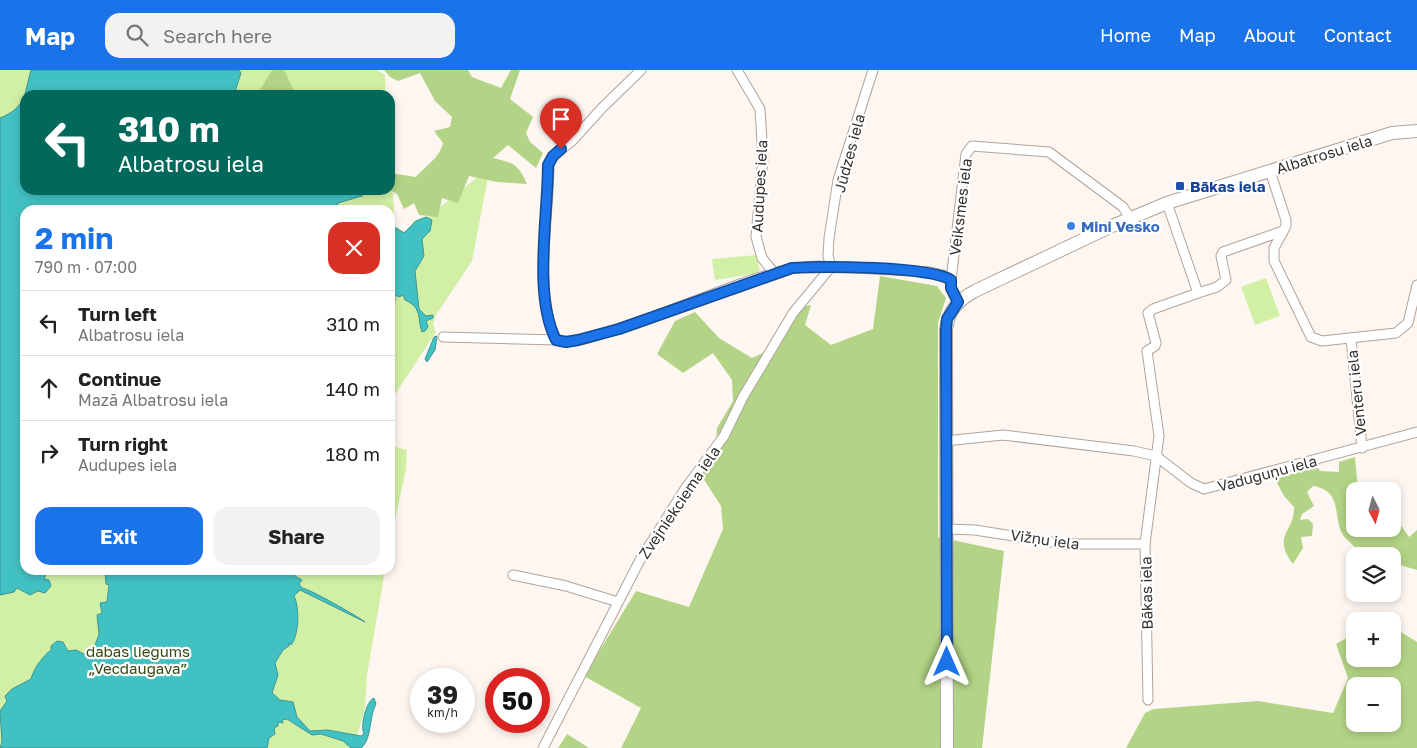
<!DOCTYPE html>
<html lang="en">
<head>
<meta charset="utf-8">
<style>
	body { margin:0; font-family:"Golos Text",sans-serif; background:#f2f2f2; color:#222; height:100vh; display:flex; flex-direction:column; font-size:19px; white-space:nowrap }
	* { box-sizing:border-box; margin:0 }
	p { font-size:16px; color:#767676 }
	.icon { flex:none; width:28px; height:28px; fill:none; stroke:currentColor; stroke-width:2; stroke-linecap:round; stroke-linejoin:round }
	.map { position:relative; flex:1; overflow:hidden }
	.side { position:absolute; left:20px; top:135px; width:375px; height:370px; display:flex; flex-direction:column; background:#fff; border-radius:15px; box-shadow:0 2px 8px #0003 }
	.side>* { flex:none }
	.banner { position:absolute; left:20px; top:20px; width:375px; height:105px; border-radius:15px; box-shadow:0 2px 8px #0003; background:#00695c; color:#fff; overflow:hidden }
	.needle { width:32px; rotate:174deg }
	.fabs { position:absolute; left:1346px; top:412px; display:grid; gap:10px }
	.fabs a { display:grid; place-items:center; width:55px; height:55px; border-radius:10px; background:#fff; box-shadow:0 2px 8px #0003; font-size:25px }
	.speed { position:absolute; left:410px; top:598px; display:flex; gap:10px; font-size:25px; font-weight:700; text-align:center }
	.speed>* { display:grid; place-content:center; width:65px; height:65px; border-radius:50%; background:#fff; box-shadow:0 2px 8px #0003; line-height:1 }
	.speed small { font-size:12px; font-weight:400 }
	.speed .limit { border:8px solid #d22; background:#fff; color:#111 }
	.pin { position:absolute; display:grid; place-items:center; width:42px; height:42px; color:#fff; margin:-51px -21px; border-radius:50% 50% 50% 0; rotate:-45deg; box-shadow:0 0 5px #0007 }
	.pin .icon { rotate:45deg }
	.me { position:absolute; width:55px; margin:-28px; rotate:0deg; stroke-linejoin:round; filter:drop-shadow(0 0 4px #0008) }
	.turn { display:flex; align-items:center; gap:18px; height:105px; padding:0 15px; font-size:22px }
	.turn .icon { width:65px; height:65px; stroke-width:2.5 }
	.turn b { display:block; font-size:35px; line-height:42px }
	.round { display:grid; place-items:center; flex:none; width:52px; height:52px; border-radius:15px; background:#f2f2f2 }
	.summary { display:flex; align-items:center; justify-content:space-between; height:85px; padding:0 15px }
	h1 { font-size:30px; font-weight:700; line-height:38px; color:#1a73e8 }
	.primary-button { display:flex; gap:10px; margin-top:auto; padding:10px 15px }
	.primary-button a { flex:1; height:58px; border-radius:15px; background:#1a73e8; color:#fff; font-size:20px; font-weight:700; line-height:58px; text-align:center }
	.primary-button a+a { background:#f2f2f2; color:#222 }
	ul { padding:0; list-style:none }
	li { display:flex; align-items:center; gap:15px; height:65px; padding:0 15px; border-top:1px solid #e0e0e0 }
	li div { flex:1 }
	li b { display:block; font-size:19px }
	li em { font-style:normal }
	header { display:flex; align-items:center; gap:30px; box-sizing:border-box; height:70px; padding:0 25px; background:#1a73e8; color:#fff }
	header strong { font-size:24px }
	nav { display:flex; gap:28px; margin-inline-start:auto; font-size:18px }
	.search { width:350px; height:45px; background:#f2f2f2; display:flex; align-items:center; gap:12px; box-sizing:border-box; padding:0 18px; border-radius:15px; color:#767676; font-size:19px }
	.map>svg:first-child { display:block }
	.green { fill:#d1f0a5 }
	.forest { fill:#b3d486; fill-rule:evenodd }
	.water { fill:#42c1c3; stroke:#3e9696 }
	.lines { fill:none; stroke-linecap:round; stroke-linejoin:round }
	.minor-casing { stroke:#b0a49b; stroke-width:11 }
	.secondary-casing { stroke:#b0a49b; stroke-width:14 }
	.minor { stroke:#fff; stroke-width:9 }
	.secondary { stroke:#fff; stroke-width:12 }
	.route-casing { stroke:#114b97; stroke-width:12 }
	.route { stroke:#1a73e8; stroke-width:9 }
	.transit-dot { fill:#1a4fb4; stroke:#fff; stroke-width:2 }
	.shop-dot { fill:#3f7fe0; stroke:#fff; stroke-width:2 }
	.labels { text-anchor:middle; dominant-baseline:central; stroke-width:4.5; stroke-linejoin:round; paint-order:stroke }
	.street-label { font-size:15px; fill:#35302c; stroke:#fff }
	.transit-label { font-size:15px; font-weight:bold; fill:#164399; stroke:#fff; text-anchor:start }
	.shop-label { font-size:15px; font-weight:bold; fill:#366cbe; stroke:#fff; text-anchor:start }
	.park-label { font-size:15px; fill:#354811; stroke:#fff }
</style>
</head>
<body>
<header>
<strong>Map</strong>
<div class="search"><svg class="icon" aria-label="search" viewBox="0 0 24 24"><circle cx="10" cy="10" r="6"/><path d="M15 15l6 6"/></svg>Search here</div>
<nav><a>Home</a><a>Map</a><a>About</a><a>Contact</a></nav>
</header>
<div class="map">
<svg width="1417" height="678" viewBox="0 0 1417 678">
	<rect width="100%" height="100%" fill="#fef6f0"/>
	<g class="green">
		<polygon points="0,0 377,0 385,5 386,25 25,25 25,120 390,120 390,80 395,156 403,161 410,160 413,151 429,146 490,97 472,191 436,245 433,255 436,262 390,332 390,140 25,140 25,500 385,500 367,605 365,638 354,678 0,678"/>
		<polygon points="757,185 760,203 715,210 712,189"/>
		<polygon points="1266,208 1280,246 1255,255 1241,217"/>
		<polygon points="390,375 407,380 406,399 390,474"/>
	</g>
	<g class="forest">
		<polygon points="272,0 284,0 296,25 261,25 260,20"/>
		<path d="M384 0H468L472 7 501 18 511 0H520L510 29 533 47 526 63 530 72 543 83 536 98 508 75 493 88C514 93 518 94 527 114L497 112 469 106 458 133 442 128 438 147 419 145 414 133 404 139 397 124 390 120V103L416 107C426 95 439 89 443 73L434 61 450 57 452 47 435 31 420 3 398 11 390 7Z"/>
		<polygon points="880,206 937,216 946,228 938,253 938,467 1004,481 982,678 621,678 641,638 584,606 636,521 689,537 723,459 721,436 701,405 715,385 717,358 733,331 732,310 713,283 683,303 657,284 675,251 695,242 719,268 752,288 776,277 801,237 811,235 805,255 831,275 873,259"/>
		<path d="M1355 387 1358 421H1355V459H1392L1393 444 1409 467 1417 460V500L1393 493 1392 486H1366C1359 480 1349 473 1343 465 1332 448 1344 421 1313 416L1307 422 1314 436 1302 444 1300 450 1308 449 1313 454 1312 466 1301 467 1303 478 1293 494C1271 465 1295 462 1294 437L1284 426 1275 409 1317 396 1320 401 1339 402V392Z"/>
		<path d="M1393 557 1417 572V678H1126L1145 643 1154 639 1258 631 1333 643 1348 608 1336 574 1355 563V589H1392ZM1392 616V654H1355V616Z"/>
		<polygon points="567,664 589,678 558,678"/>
	</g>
	<g class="water">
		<path d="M31 0H239L241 3 234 25H25V120L365 121 362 126 338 133 336 140H25V500H48L44 509 49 510 51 516 45 523 38 521 30 525 17 518 14 522 0 525V48C27 37 24 24 31 0Z"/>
		<path d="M426 147 432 150 430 161 422 169 424 186 415 201 419 239 426 246 433 245V248L426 251 428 257 425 261 422 262C417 249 423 238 405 230L403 225 399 227 395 225V231L390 234V158H396L404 163 416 151Z"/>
		<polygon points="437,266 435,280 427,292 425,289 434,267"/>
		<path d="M105 500H295V506L302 510 299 514 302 518C310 519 357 546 365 552L300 520 294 526C300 537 299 566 291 575L288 573 289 576 283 580 275 593 278 605 272 623 280 630 293 632 297 647 310 661 328 660 361 666 364 664C360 657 366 631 374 628L376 634C369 646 372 670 361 678H351L343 671 321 664 312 665 287 649 282 650 283 653 278 652V656L274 658 275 664 269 668 267 678H0L2 672 0 641 7 631 5 626 12 619 31 609C34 598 43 586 51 580V576L57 571 63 572 68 581 76 580 84 584 94 578 99 564 97 545 102 543 100 533 107 532 109 515 106 514Z"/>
	</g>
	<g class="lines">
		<g class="minor-casing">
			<g id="minor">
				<polyline points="737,0 760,39 763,88 756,167 762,188 774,203"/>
				<polyline points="1270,101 1286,150 1286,156 1274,178 1274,191 1311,267 1322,271 1396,263 1408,253 1417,215"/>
				<polyline points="1198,223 1217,217 1226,210 1221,186 1223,182 1283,161"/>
				<polyline points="958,232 951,218 951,210 966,84 972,76 1049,82 1123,137 1130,148"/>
				<path d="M443 267 556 270C574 275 593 266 611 261 672 243 731 213 793 198L817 196 930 202 943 205 951 210"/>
				<polyline points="1351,269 1362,378"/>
				<path d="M556 270C533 225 549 146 549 95L553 86 572 71 602 38 641 0"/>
				<polyline points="945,371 1003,365 1134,381 1156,386 1191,413 1204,419 1417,362"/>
				<polyline points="946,459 975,460 1064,474 1145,474"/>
				<polyline points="513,505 566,516 618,532"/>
				<polyline points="1148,630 1145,474 1159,366 1147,281 1155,276 1156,273 1148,243 1153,239 1198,223 1167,133"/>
				<polyline points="543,678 640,490 685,419 724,366 743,327 793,243 831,197 828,186 829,168 838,110 873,0"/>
			</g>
		</g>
		<g class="secondary-casing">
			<path id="secondary" d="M947 678 946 260C948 241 958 230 975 221L1112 156 1167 133 1392 63 1417 61"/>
		</g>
		<use href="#minor" class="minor"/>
		<use href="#secondary" class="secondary"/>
	</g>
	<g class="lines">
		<g class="route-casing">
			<path id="route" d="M561 79 553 86 548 95C548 146 533 225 556 270L566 272 578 270 619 259 792 198C822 196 929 196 951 210V218L958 232 947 249 946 260 947 592"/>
		</g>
		<use href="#route" class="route"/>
	</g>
	<rect class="transit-dot" x="1175" y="111" width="10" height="10" rx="2.5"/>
	<circle class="shop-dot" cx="1071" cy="156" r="5"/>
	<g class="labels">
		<g class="street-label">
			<text transform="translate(849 83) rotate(-75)">Jūdzes iela</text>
			<text transform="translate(1324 84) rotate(-17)">Albatrosu iela</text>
			<text transform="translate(759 116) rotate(-87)">Audupes iela</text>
			<text transform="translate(960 137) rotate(-83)">Veiksmes iela</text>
			<text transform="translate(1356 323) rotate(-96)">Venteru iela</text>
			<text transform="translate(1267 403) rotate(-15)">Vaduguņu iela</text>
			<text transform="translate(679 432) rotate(-56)">Zvejniekciema iela</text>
			<text transform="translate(1045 469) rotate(8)">Vižņu iela</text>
			<text transform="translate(1146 523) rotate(-91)">Bākas iela</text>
		</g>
		<g class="transit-label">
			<text x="1190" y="116">Bākas iela</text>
		</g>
		<g class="shop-label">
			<text x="1081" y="156">Mini Vesko</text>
		</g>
		<g class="park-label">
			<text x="138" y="581">dabas liegums<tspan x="138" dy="17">„Vecdaugava”</tspan></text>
		</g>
	</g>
</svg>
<div class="fabs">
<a><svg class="needle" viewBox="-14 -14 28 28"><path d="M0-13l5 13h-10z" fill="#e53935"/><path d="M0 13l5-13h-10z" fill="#767676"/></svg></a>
<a><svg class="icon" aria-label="layers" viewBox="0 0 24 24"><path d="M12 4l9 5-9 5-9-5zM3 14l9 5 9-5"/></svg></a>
<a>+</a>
<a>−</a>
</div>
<div class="speed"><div>39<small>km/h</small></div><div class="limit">50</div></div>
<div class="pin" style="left:561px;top:79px;background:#d93025"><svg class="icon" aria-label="arrive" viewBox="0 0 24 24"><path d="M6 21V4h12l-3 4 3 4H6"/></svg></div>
<svg class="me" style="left:947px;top:592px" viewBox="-20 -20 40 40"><path d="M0-17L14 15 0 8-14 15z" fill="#1a73e8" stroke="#fff" stroke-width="4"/></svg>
<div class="banner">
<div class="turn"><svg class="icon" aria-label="left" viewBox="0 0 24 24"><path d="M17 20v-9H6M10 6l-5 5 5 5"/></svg><div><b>310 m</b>Albatrosu iela</div></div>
</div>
<section class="side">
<div class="summary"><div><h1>2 min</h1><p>790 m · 07:00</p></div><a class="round" style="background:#d93025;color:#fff"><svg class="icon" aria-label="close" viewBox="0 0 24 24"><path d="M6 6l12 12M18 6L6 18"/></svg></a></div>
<ul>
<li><svg class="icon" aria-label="left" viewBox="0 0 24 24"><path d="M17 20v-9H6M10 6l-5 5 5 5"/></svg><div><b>Turn left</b><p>Albatrosu iela</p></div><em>310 m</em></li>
<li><svg class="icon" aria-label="ahead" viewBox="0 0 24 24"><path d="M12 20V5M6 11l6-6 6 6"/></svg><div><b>Continue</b><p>Mazā Albatrosu iela</p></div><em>140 m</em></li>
<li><svg class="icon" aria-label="right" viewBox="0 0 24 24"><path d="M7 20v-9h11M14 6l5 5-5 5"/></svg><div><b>Turn right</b><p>Audupes iela</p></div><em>180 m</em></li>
</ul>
<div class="primary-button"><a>Exit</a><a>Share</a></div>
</section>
</div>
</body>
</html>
